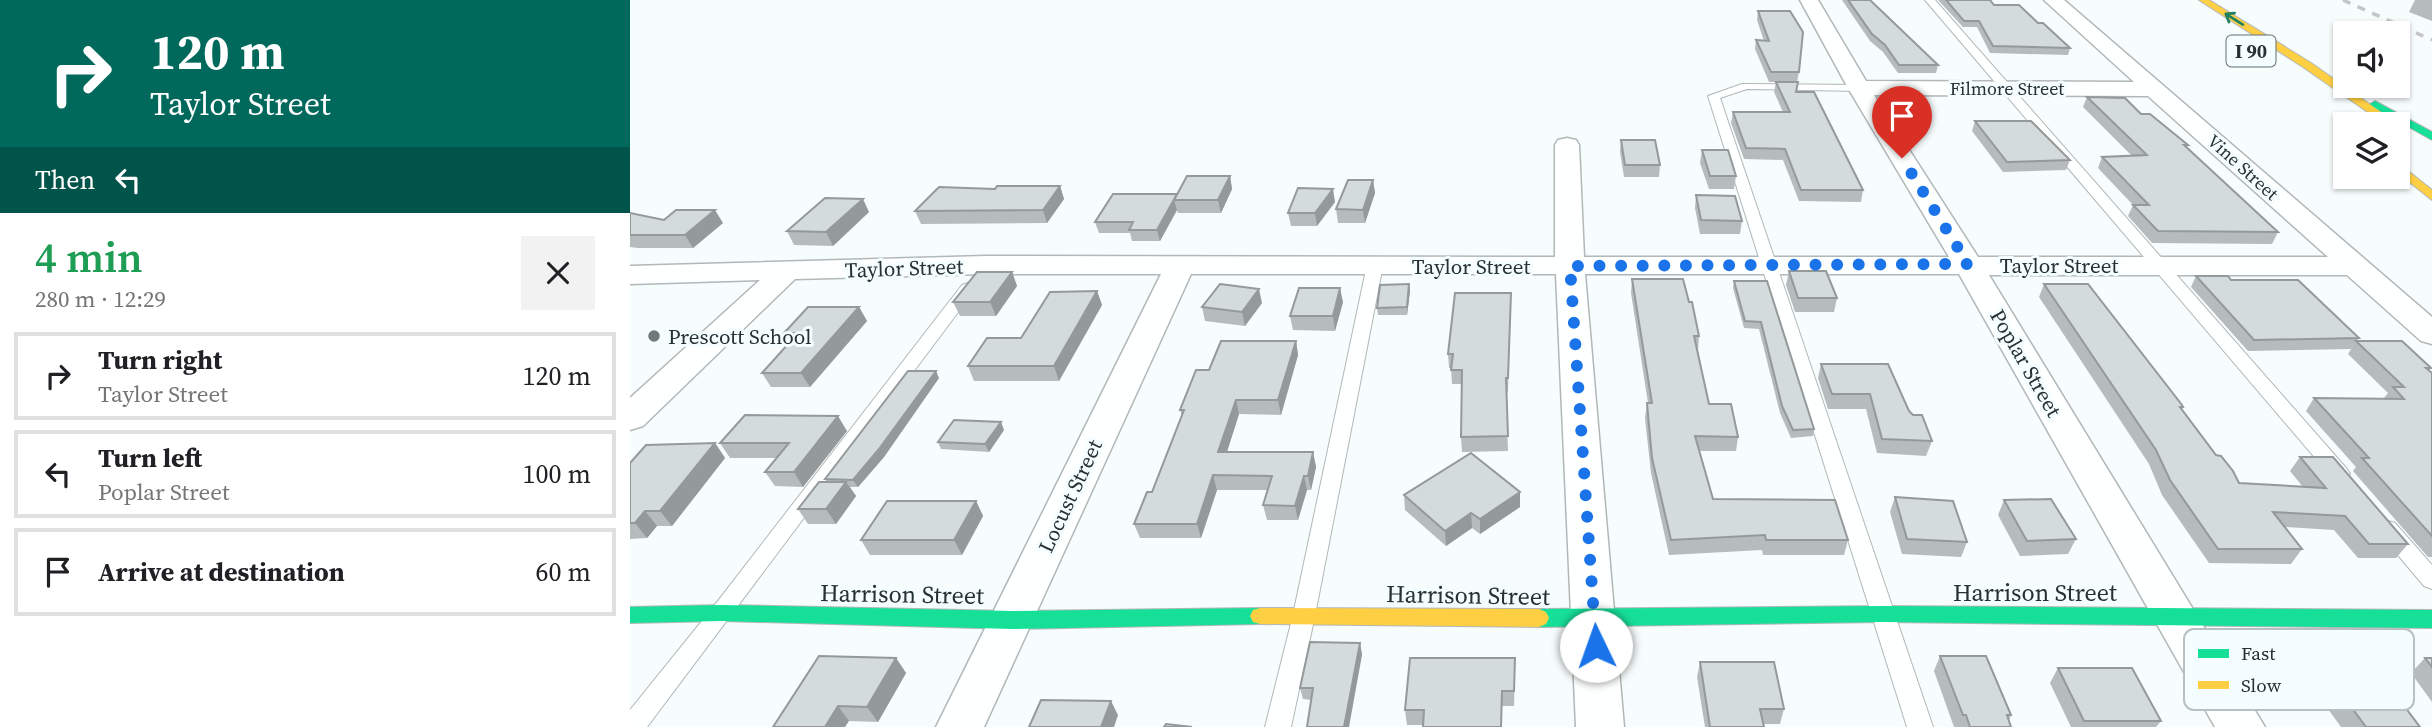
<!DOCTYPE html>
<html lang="en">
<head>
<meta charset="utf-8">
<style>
	body { margin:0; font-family:"Source Serif 4",serif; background:#f2f2f2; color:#202124; height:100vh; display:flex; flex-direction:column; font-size:26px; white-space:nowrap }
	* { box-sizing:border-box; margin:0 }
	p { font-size:23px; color:#757577 }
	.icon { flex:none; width:38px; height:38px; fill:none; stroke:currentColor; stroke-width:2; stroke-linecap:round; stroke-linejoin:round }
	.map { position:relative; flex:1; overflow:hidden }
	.side { display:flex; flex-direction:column; background:#fff; width:630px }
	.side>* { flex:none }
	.hud { background:#00695c; color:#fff; overflow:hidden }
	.buttons { position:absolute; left:1703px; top:21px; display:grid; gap:14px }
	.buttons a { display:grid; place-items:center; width:77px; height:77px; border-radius:0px; background:#fff; box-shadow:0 2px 5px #0004; font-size:35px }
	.pin { position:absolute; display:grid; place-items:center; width:60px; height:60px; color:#fff; margin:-72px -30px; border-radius:50% 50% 50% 0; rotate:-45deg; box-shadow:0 0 7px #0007 }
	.pin .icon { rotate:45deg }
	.me { position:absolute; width:77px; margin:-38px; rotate:357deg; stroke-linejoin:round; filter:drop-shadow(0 0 5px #0008) }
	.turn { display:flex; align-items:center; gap:24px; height:147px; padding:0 35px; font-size:32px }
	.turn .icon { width:91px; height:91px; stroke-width:2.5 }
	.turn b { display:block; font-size:49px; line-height:60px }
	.then { display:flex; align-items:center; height:66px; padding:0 35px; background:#0003; gap:14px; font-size:26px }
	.round { display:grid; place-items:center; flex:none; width:74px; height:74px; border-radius:0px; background:#f2f2f2 }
	.head { display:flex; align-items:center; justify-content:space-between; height:119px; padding:0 35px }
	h1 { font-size:42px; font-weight:600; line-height:52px; color:#1e9e55 }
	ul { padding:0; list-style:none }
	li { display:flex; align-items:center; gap:21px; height:88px; margin:0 14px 10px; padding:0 21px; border:4px solid #e0e0e0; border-radius:0px }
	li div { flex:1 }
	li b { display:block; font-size:26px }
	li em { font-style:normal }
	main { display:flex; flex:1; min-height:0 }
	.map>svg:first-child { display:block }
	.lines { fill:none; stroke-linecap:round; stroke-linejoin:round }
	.lane-casing { stroke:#b1b8b9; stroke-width:2 }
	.street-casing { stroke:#b1b8b9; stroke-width:3 }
	.fast-casing { stroke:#b1b8b9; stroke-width:2 }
	.slow-casing { stroke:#b1b8b9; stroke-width:2 }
	.lane { fill:#feffff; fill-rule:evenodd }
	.street { fill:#feffff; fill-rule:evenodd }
	.fast { fill:#16e098; fill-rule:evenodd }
	.slow { fill:#ffcf43; fill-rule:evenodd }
	.rail { stroke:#c5c6c7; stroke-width:3.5; stroke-dasharray:8 8; stroke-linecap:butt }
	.wall { fill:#b6bcbd }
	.shaded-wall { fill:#94999a }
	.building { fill:#d4dbdc; stroke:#94999a; stroke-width:2 }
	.oneway { stroke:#208060 }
	.route { stroke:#1a73e8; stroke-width:12; stroke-dasharray:0 21.6 }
	.poi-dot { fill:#707879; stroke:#f4fdff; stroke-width:2.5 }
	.labels { text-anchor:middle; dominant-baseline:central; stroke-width:6; stroke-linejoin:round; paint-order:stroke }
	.far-street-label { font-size:18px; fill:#283132; stroke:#f4fdff }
	.shield { fill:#f4fdff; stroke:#656e70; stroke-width:2 }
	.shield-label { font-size:19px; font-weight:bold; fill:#283132 }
	.street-label { font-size:21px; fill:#283132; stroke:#f4fdff }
	.poi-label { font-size:21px; fill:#283132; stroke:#f4fdff; text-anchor:start }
	.near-street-label { font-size:24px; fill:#283132; stroke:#f4fdff }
	.key { fill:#f4fdff; stroke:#b7c0c2; stroke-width:2 }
	.key-label { font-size:19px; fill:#283132 }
</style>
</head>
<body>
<main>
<section class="side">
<div class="hud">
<div class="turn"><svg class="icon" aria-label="right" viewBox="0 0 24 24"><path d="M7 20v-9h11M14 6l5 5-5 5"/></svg><div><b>120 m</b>Taylor Street</div></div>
<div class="then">Then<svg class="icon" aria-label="left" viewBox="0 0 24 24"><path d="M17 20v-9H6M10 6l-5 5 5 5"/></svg></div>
</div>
<div class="head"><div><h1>4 min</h1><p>280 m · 12:29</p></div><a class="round"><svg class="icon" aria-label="close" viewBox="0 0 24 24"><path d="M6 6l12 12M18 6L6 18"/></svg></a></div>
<ul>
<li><svg class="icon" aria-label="right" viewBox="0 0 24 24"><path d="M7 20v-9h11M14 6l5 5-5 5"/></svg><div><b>Turn right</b><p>Taylor Street</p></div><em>120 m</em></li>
<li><svg class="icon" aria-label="left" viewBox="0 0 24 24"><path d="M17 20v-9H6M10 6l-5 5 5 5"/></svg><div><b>Turn left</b><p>Poplar Street</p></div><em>100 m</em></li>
<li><svg class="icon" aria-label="arrive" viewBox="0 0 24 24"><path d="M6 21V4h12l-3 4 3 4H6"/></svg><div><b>Arrive at destination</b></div><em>60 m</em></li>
</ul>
</section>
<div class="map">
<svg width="1802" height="727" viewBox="0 0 1802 727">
	<rect width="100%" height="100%" fill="#f7fcfc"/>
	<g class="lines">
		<g class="lane-casing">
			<g id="lane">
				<polygon points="1295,0 1305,0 1717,469 1720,474 1717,479 1703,479"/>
				<polygon points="1112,84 1229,85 1235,88 1229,91 1117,89 1090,98 1303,727 1277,727 1078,96"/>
				<polygon points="745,260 753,265 685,615 661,727 635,727 663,615 737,265"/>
				<polygon points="338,283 346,288 344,291 17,727 0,727 0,710 84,606 332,285"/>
				<polygon points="1758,521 1765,523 1802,565 1802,589 1794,586 1751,535 1747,529 1751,523"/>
			</g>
		</g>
		<g class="street-casing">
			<path id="street" d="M1170 0H1188L1236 81 1504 82 1414 0H1434L1802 317V344L1791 341 1717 275H1359L1635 727H1585L1329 274H955L994 727H946L926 274H561L354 727H306L531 274H356L165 279 13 426 0 430V398L130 280 0 284V266L356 256 925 257V145L928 140 937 138 946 140 949 145 954 257H1319L1218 88ZM1244 95 1518 96 1698 257H1348Z"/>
		</g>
		<g class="fast-casing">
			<g id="fast">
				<polygon points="1745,101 1802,132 1802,140 1741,106 1740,104"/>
				<polygon points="92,605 382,611 630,608 637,610 640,616 637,622 630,624 382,629 92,621 0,623 0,607"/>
				<polygon points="1253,606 1802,610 1802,628 1253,622 909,627 902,624 899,618 902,612 909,609"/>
			</g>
		</g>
		<g class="slow-casing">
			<g id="slow">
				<polygon points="1569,0 1579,0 1681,63 1768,124 1755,124 1673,67"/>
				<polygon points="1768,163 1802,190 1802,200 1768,173"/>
				<polygon points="630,608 909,609 916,612 919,618 916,624 909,627 630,624 623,622 620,616 623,610"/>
			</g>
		</g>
		<use href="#lane" class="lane"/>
		<use href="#street" class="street"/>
		<use href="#fast" class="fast"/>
		<use href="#slow" class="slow"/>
		<polyline class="rail" points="1713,0 1802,40"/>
	</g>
	<g class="wall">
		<polygon points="1212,0 1240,0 1308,65 1306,73 1268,73 1253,52 1240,41"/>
		<polygon points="1308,0 1360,0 1364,5 1408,23 1440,48 1438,55 1360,53 1347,27 1333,27"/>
		<polygon points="1785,0 1802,0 1802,21 1779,12"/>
		<polygon points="1128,11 1169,72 1167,82 1139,82 1125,49 1126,40 1134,41 1127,20"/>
		<polygon points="1146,82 1166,92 1233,190 1231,202 1169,201 1153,160 1114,159 1101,123 1103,112 1153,112 1144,92"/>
		<polygon points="1457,97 1511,114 1558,145 1557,148 1648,232 1642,244 1522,243 1498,216 1503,205 1468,168 1472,157 1502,156 1453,107"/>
		<polygon points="1345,121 1440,160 1436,170 1373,172 1342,131"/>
		<polygon points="991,140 1030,165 1029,177 994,177 990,152"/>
		<polygon points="1072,150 1106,176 1104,189 1079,189 1070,163"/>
		<polygon points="600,176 602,189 591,213 548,213 547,210 530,241 502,241 500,233 469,233 465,222"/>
		<polygon points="743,180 745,193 735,223 708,223 706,209"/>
		<polygon points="430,186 434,199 417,223 291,224 285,211"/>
		<polygon points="1066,195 1112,221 1110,234 1070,234 1065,208"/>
		<polygon points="705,202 687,226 661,226 658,213"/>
		<polygon points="239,212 203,246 164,245 157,231"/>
		<polygon points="0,213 34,220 93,223 63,248 8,248 0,247"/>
		<polygon points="1159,271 1207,298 1204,312 1165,312 1156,285"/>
		<polygon points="382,272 387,286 366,316 330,316 323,302"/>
		<polygon points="1566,276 1601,280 1729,338 1721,349 1618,351 1561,287"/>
		<polygon points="1002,279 1059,302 1069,336 1068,350 1079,404 1108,437 1106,451 1069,451 1083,499 1218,540 1214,555 1133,555 1132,550 1039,555 1021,473 1015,418 1017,403 1018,403 1001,293"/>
		<polygon points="1104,281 1137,281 1184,429 1183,436 1161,438 1150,413 1129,329 1114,328 1103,288"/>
		<polygon points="779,284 780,291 777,315 748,315 747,308"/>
		<polygon points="1414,284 1553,407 1552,410 1586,455 1609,483 1673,487 1660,471 1670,457 1778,544 1766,558 1728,558 1704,530 1655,527 1672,549 1661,564 1579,563 1532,495 1519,464 1409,297"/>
		<polygon points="467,291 472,305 429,381 344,381 338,366 391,338"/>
		<polygon points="881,293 878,392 876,392 878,451 832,452 831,437 832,384 822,384 821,368 819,368 818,354"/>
		<polygon points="713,302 705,331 663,330 660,316"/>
		<polygon points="632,303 615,326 575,321 572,307"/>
		<polygon points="229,307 237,321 180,387 141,387 132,373 159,343 154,333"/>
		<polygon points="666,341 668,355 651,415 609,414 597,452 683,452 686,467 681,490 677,490 668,520 637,520 633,505 638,490 587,490 571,538 510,538 504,524 522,492 552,416 550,410 579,370"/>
		<polygon points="1726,341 1801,368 1799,371 1802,373 1802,557 1798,557 1723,471 1726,467 1676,411 1684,398 1754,398 1758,393 1718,354"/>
		<polygon points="1191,364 1279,411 1302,441 1296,456 1247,453 1236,409 1198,409 1188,378"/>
		<polygon points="309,378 254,457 228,487 220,487 226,496 206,524 178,524 168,509 197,482 195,479"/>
		<polygon points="374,430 359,452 311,449 308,442"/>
		<polygon points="217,431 173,487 145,486 135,472 147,458 100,458 90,443"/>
		<polygon points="85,443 95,458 42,526 27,526 17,538 0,539 0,463"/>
		<polygon points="774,495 890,507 850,534 842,528 816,546 775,510"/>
		<polygon points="1265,497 1337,542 1331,557 1272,554 1260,512"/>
		<polygon points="1374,500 1446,539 1438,554 1390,556 1368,515"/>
		<polygon points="346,501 353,516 332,555 240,555 231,540"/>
		<polygon points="730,643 732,655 682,700 673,699 670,688"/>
		<polygon points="1310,656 1381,715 1379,720 1381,727 1324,727 1304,671"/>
		<polygon points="266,658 276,673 248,722 219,721 143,727"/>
		<polygon points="1795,658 1802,658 1802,702 1781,673"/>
		<polygon points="1070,662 1154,709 1150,724 1134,724 1134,727 1075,727 1067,677"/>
		<polygon points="1688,662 1790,727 1711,727 1675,677"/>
		<polygon points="1428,668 1531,721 1526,727 1441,727 1420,683"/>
		<polygon points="885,673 884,706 872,706 793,725 777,725 775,710"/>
	</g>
	<g class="shaded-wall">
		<polygon points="600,176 602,189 591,213 588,200"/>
		<polygon points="743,180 745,193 735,223 733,210"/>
		<polygon points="430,186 434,199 417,223 413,210"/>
		<polygon points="703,189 705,202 687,226 685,213"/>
		<polygon points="547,194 544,200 547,210 530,241 527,230"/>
		<polygon points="233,199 239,212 203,246 196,232"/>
		<polygon points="85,210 93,223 63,248 55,235"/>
		<polygon points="382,272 387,286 366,316 360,302"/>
		<polygon points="779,284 780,291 777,315 777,307"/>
		<polygon points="710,288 713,302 705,331 703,316"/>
		<polygon points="629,289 632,303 615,326 612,312"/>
		<polygon points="467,291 472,305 429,381 424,366"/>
		<polygon points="229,307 237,321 180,387 171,373"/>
		<polygon points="666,341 668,355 651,415 648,400"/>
		<polygon points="306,371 309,378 254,457 228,487 223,480"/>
		<polygon points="606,400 609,414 592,467 588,452"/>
		<polygon points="208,416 217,431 173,487 164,472"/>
		<polygon points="371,422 374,430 359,452 355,444"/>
		<polygon points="85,443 95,458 42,526 30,511"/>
		<polygon points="683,452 686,467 681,490 678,476"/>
		<polygon points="583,475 587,490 571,538 567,524"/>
		<polygon points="674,476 677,490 668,520 665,506"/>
		<polygon points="216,482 226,496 206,524 196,509"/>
		<polygon points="890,492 890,507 850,534 850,519"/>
		<polygon points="346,501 353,516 332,555 324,540"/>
		<polygon points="15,511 27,526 17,538 5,523"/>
		<polygon points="841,513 842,528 816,546 815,531"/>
		<polygon points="730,643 732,655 719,727 714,727"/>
		<polygon points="266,658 276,673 248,722 237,707"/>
		<polygon points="481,701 488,715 484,727 471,727"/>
		<polygon points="208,706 219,721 215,727 195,727"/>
	</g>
	<g class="building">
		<polygon points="1218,0 1240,0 1308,65 1269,65 1255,45 1242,34"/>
		<polygon points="1316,0 1360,0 1364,5 1389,5 1408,23 1413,23 1440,48 1363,46 1349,21 1334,21"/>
		<polygon points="1128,11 1160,11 1173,32 1169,72 1141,72 1126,40 1139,41"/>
		<polygon points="1146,82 1168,82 1166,92 1184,92 1233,190 1171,190 1155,149 1116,148 1103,112 1160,112"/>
		<polygon points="1457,97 1495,98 1511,114 1520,114 1558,145 1554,145 1648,232 1528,231 1503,205 1519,205 1472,157 1517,155"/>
		<polygon points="1345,121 1401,121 1440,160 1377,162"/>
		<polygon points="991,140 1025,140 1030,165 995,165"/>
		<polygon points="1072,150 1098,150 1106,176 1080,176"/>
		<polygon points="557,176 600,176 588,200 544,200"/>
		<polygon points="718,180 743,180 733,210 706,209"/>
		<polygon points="367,186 430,186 413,210 285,211 309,187 365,189"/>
		<polygon points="668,188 703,189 685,213 658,213"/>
		<polygon points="483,194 547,194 527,230 499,230 503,222 465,222"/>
		<polygon points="1066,195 1105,196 1112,221 1071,220"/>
		<polygon points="195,198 233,199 196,232 157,231"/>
		<polygon points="46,210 85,210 55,235 0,235 0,213 34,220"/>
		<polygon points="1159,271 1196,271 1207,298 1168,298"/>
		<polygon points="347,272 382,272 360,302 323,302"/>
		<polygon points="1566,276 1598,276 1601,280 1668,280 1729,338 1624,340"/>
		<polygon points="1002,279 1053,279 1059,302 1062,302 1069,336 1064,336 1079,404 1101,404 1108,437 1065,436 1083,499 1205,500 1218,540 1136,540 1135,535 1041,540 1022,458 1017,403 1022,403"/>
		<polygon points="1104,281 1137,281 1184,429 1163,430 1152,406 1131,322 1115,321"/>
		<polygon points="590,284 629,289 612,312 572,307"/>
		<polygon points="779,284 777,307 747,308 750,285"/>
		<polygon points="1414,284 1458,284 1552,405 1553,407 1550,407 1586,455 1591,456 1603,471 1609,483 1696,488 1670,457 1703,457 1778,544 1739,544 1715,516 1643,512 1672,549 1588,549 1540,480 1526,450"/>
		<polygon points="669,288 710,288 703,316 660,316"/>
		<polygon points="467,291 424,366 338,366 357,338 391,338 420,292"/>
		<polygon points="825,293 881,293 878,378 876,378 878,436 831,437 832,370 821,370 823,354 818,354"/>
		<polygon points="178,307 229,307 171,373 132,373 168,333 154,333"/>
		<polygon points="591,341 666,341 648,400 606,400 588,452 683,452 678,476 674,476 665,506 633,505 642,476 583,475 567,524 504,524 517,492 522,492 554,410 550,410 566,370 579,370"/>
		<polygon points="1726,341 1772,341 1801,368 1796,368 1802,373 1802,536 1732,458 1739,458 1684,398 1774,399 1763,387 1774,387"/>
		<polygon points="1191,364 1258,364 1279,411 1283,415 1292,415 1302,441 1252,439 1240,394 1202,394"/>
		<polygon points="278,371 306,371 249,449 223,480 195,479"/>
		<polygon points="115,415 208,416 164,472 135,472 159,443 90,443"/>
		<polygon points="324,420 371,422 355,444 308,442"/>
		<polygon points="85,443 30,511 15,511 5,523 0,523 0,463 16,445"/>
		<polygon points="841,453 890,492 850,519 841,513 815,531 774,495"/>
		<polygon points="189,482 216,482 196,509 168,509"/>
		<polygon points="1265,497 1323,501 1337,542 1277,539"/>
		<polygon points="1421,499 1446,539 1397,541 1374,500"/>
		<polygon points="257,501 346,501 324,540 231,540"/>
		<polygon points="680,642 730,643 714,727 677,727 683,688 670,688"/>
		<polygon points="189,656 266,658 237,707 208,706 195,727 143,727"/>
		<polygon points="1310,656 1356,656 1381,715 1377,715 1381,727 1340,727 1336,715 1333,715"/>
		<polygon points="780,658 885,658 884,691 872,691 871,727 793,727 794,710 775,710"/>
		<polygon points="1795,658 1802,658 1802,667"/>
		<polygon points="1070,662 1144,662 1154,709 1130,709 1134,727 1080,727"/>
		<polygon points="1688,662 1741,662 1790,727 1736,727"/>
		<polygon points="1428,668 1502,668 1531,721 1454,721"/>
		<polygon points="411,700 481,701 471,727 399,727"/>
		<polygon points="536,724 562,727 534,727"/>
	</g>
	<defs><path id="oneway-shaft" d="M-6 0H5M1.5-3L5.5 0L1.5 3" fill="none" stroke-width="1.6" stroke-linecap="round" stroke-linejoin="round" transform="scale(1.75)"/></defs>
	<use class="oneway" href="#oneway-shaft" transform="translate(1604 19) rotate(-148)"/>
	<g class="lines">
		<polyline class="route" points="966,646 940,266 1338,264 1272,158"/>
	</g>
	<circle class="poi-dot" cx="24" cy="336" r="7"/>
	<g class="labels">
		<g class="far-street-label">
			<text x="1377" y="88">Filmore Street</text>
			<text transform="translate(1613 167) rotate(42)">Vine Street</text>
		</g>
		<rect class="shield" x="1596.5" y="35.5" width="49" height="31" rx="5"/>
		<g class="shield-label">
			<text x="1621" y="51">I 90</text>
		</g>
		<g class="street-label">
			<text x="1429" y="265">Taylor Street</text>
			<text x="841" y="266">Taylor Street</text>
			<text transform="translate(274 268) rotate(-2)">Taylor Street</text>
			<text transform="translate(1396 363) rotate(60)">Poplar Street</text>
			<text transform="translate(440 496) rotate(-65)">Locust Street</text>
		</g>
		<g class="poi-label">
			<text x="38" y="336">Prescott School</text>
		</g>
		<g class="near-street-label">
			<text x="1405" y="592">Harrison Street</text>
			<text transform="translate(272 594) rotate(1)">Harrison Street</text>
			<text transform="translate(838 595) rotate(1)">Harrison Street</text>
		</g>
	</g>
	<rect x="1554" y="629" width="230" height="81" rx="10" class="key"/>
	<rect x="1568" y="649" width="31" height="9" fill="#16e098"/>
	<rect x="1568" y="681" width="31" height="8" fill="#ffcf43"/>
	<g class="key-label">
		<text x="1611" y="660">Fast</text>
		<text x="1611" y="692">Slow</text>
	</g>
</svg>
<div class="buttons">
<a><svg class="icon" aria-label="sound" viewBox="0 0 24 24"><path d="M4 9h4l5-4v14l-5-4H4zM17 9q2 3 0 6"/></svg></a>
<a><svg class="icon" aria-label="layers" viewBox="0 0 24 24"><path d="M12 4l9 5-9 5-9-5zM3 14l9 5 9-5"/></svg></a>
</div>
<div class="pin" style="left:1272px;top:158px;background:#d93025"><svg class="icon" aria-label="arrive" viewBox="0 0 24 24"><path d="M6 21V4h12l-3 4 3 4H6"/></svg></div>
<svg class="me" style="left:966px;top:646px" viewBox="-20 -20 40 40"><circle r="19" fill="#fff"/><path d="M0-13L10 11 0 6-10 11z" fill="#1a73e8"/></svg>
</div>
</main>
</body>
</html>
